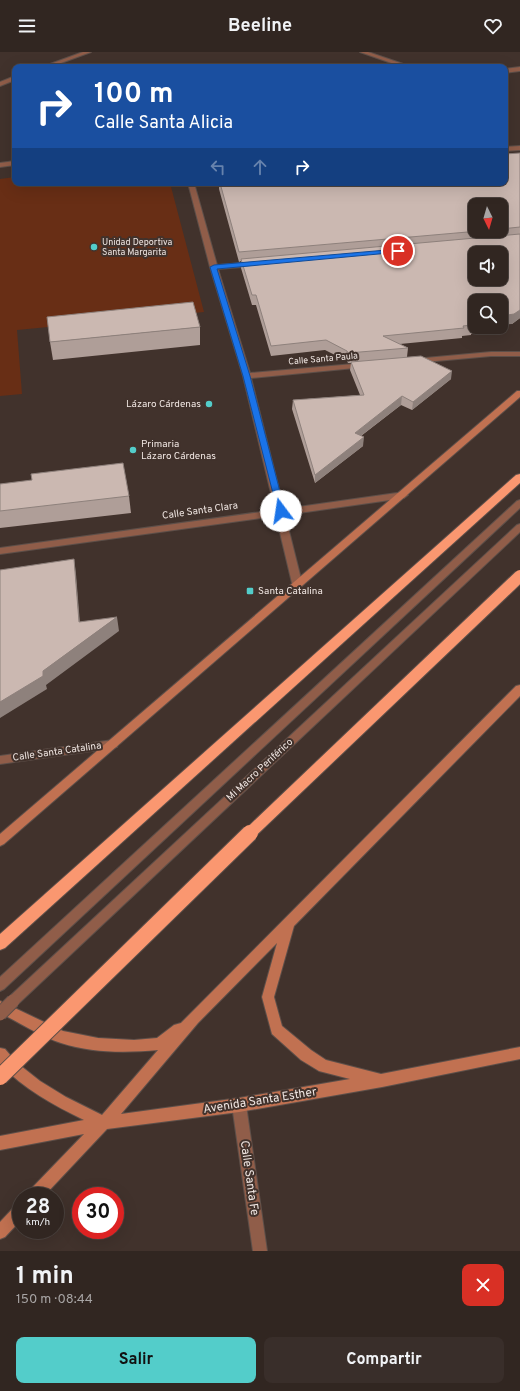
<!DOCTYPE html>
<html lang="es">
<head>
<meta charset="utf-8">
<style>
	body { margin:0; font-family:Overpass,sans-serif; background:#392e2a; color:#f1f3f6; height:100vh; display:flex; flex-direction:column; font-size:15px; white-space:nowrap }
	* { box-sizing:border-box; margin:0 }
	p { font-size:13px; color:#a8a5a5 }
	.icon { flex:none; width:22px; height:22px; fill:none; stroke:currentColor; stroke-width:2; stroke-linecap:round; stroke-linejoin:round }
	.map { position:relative; height:1199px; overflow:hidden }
	.side { display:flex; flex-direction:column; background:#312621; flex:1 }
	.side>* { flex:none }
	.hud { position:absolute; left:12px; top:12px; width:496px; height:122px; border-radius:8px; box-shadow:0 4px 16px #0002,0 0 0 1px #4c433f; background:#1a4fa0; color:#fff; overflow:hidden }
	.needle { width:26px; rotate:175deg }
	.tools { position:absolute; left:468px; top:146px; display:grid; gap:8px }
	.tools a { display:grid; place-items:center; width:40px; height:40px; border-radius:8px; background:#312621; box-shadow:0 4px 16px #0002,0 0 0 1px #4c433f; font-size:20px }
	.speed { position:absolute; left:12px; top:1135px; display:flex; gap:8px; font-size:20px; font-weight:700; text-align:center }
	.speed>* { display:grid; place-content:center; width:52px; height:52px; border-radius:50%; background:#312621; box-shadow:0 4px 16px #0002,0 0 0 1px #4c433f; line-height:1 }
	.speed small { font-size:10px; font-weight:400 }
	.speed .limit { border:6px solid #d22; background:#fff; color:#111 }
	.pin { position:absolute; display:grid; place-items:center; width:34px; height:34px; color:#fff; margin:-17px; border:2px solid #fff; border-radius:50%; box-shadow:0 1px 4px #0007 }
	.me { position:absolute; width:44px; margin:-22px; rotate:346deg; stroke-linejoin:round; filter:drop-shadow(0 0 3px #0008) }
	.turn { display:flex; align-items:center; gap:14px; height:84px; padding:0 16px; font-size:18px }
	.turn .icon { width:52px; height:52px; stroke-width:2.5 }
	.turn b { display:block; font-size:28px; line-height:34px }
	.lanes { display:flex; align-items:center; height:38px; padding:0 16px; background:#0003; justify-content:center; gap:20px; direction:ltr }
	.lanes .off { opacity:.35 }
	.round { display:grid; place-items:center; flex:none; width:42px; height:42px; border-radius:8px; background:#392e2a }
	.head { display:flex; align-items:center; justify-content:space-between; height:68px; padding:0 16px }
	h1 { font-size:24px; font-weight:700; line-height:30px }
	.primary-button { display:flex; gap:8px; margin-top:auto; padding:8px 16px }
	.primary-button a { flex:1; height:46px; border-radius:8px; background:#53cdca; color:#111; font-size:16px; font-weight:700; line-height:46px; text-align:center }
	.primary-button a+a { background:#392e2a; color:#f1f3f6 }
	header { display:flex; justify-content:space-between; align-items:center; height:52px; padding:0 16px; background:#312621; font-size:18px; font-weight:700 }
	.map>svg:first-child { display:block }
	.green { fill:#682e15 }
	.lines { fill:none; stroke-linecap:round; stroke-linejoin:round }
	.lane-casing { stroke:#5d4f49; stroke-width:2 }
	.street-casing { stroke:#5d4f49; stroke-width:2 }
	.secondary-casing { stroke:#5d4f49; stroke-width:2 }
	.highway-casing { stroke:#5d4f49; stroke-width:2 }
	.lane { fill:#905d49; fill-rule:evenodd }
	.street { fill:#905d49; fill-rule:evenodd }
	.secondary { fill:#c17151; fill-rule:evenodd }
	.highway { fill:#fa9770; fill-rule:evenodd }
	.lane-bridge-casing { stroke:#5d4f49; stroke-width:15; stroke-linecap:butt }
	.highway-bridge-far1-casing { stroke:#5d4f49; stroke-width:14; stroke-linecap:butt }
	.highway-bridge-casing { stroke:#5d4f49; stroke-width:18; stroke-linecap:butt }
	.lane-bridge { stroke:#905d49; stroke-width:13 }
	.highway-bridge-far1 { stroke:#fa9770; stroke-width:12 }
	.highway-bridge { stroke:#fa9770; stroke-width:16 }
	.wall { fill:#af9e98; fill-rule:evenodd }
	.shaded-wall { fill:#8e817c }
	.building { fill:#cbb8b1; stroke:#8e817c; fill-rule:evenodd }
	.route { fill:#1a73e8; stroke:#114b97 }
	.poi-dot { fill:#53cdca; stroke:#41322c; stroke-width:1.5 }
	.labels { text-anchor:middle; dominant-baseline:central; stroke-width:4; stroke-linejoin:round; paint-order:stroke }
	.far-poi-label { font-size:9px; fill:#f0e6e2; stroke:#41322c; text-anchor:start }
	.far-street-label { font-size:9px; fill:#f0e6e2; stroke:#41322c }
	.poi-label { font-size:10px; fill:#f0e6e2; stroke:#41322c; text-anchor:start }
	.street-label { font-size:10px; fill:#f0e6e2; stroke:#41322c }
	.near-street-label { font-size:12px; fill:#f0e6e2; stroke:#41322c }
</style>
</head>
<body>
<header><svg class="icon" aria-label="menu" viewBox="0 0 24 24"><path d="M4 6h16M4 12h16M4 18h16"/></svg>Beeline<svg class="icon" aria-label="heart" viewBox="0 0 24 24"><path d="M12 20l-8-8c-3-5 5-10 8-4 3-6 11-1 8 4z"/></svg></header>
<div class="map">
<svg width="520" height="1199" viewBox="0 0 520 1199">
	<rect width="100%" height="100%" fill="#41322c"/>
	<polygon class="green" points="15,125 15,131 170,131 204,260 17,278 22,342 0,344 0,127"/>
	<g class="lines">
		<g class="lane-casing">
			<g id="lane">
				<polygon points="520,448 520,456 4,937 0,939 0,925 517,449"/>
				<polygon points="520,472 520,480 17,953 13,955 9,953 7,949 9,945 517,473"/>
			</g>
		</g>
		<g class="street-casing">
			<g id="street">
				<polygon points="83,0 91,0 50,15 42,15"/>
				<polygon points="360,0 368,0 412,15 403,15"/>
				<polygon points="520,15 520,19 505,21 505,17"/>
				<polygon points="15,24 15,28 0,34 0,30"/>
				<polygon points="520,94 520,98 505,99 505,95"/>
				<polygon points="15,109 15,113 0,115 0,111"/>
				<polygon points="188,131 194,131 217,213 255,210 259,212 255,214 218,217 250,321 365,311 369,313 365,315 251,326 284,457 404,440 408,443 404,446 285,463 302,531 297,534 292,531 276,464 0,502 0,496 275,458 243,324 210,215"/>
				<polygon points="491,300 520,300 520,304 491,304 414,311 410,309 414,307"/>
				<polygon points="113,688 117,689 118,692 117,695 113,696 0,712 0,704"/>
				<polygon points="239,1046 244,1048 246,1053 267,1199 253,1199 232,1053 234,1048"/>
			</g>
		</g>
		<g class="secondary-casing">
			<g id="secondary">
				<polygon points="517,339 520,339 520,345 4,792 0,794 0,782"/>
				<path d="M520 633V644L294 874 274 945 282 974 311 998 326 1008 381 1022 520 995V1007L382 1035 239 1060 107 1077 44 1144H27L29 1139 84 1082 0 1098V1084L84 1068C53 1053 24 1037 0 1012V996L5 997 16 1010 40 1029 66 1045 102 1063 158 998C126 1001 91 1001 61 991 40 984 20 971 0 961V949L63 979 98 986 134 988 157 986 174 973 181 971 516 634ZM277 891 262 945 272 982 301 1008 319 1019 350 1027 239 1046 121 1062 198 971Z"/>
				<polygon points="21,1151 21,1168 5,1185 0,1187 0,1170 16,1153"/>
			</g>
		</g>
		<g class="highway-casing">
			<polygon id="highway" points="520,422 520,431 5,896 0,898 0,882 516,423"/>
		</g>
		<use href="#lane" class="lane"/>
		<use href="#street" class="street"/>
		<use href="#secondary" class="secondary"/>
		<use href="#highway" class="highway"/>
		<g class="lane-bridge-casing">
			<polyline id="lane-bridge" points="0,962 13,949"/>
		</g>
		<g class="highway-bridge-far1-casing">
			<polyline id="highway-bridge-far1" points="249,782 520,524"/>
		</g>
		<g class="highway-bridge-casing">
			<polyline id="highway-bridge" points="0,1025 250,781"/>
		</g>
		<use href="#lane-bridge" class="lane-bridge"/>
		<use href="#highway-bridge-far1" class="highway-bridge-far1"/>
		<use href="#highway-bridge" class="highway-bridge"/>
	</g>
	<g class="wall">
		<path d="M520 101V266L512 272 475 249V275H490L483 276 482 281 471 282V283L462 284V286L400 292 408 296 407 305 451 327 412 358 401 353 361 384 363 394 315 431 292 357 293 348 360 343 350 318 351 311H348L347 309 325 298 271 304 256 253H252L241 216V209L239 210 219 137V131H505ZM501 153V179H475Z"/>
		<polygon points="200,275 200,293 53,308 50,290"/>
		<polygon points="0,432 129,444 131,461 0,476"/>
	</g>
	<g class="shaded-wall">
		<polygon points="520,258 520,266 512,272 501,273 501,264"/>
		<polygon points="452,319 451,327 412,358 413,350"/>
		<polygon points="402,344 401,353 354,389 355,381"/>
		<polygon points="364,385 363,394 315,431 315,423"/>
		<polygon points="74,507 76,522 81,584 79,570"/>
		<polygon points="117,565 119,579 46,633 47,637 0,666 0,650"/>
	</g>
	<g class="building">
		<polygon points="520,101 520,175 501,177 501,153 475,153 475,179 479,179 239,200 220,131 505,131 505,102"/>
		<path d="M520 182V258L514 262 501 264V249H475V271L471 272 472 273 463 274 464 276 383 284 408 296 348 301 347 299 326 288 271 294 256 243H252L241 207ZM475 201H501V227H475Z"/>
		<polygon points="193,250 200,275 50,290 47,265"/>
		<polygon points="421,304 452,319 413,350 402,344 355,381 364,385 315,423 293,348 364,343 351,310"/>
		<polygon points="123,411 129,444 0,459 0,432 32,428 31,422"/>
		<polygon points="74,507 79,570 117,565 43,619 43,624 0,650 0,518"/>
	</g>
	<polygon class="route" points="398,197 400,198 400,200 217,217 250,324 285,459 281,462 278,461 243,324 210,215 214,213"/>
	<g class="poi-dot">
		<circle cx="94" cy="195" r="4"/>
		<circle cx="209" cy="352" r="4"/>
		<circle cx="133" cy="398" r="4"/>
		<rect x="246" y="535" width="8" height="8" rx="2"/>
	</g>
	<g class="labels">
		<g class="far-poi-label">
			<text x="102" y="190">Unidad Deportiva<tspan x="102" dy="10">Santa Margarita</tspan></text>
		</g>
		<g class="far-street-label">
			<text transform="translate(323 307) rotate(-5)">Calle Santa Paula</text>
		</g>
		<g class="poi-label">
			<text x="201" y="352" text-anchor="end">Lázaro Cárdenas</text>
			<text x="141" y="392">Primaria<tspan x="141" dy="12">Lázaro Cárdenas</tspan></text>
			<text x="258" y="539">Santa Catalina</text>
		</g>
		<g class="street-label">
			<text transform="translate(200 459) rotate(-8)">Calle Santa Clara</text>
			<text transform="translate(57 700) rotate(-8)">Calle Santa Catalina</text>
			<text transform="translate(260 718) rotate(-43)">Mi Macro Periférico</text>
		</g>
		<g class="near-street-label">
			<text transform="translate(260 1049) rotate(-9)">Avenida Santa Esther</text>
			<text transform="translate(249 1126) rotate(82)">Calle Santa Fe</text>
		</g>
	</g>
</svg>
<div class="tools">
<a><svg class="needle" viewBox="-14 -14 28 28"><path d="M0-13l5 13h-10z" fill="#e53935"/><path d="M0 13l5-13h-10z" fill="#a8a5a5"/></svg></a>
<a><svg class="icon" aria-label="sound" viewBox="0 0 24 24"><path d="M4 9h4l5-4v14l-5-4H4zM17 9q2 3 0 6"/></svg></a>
<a><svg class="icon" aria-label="search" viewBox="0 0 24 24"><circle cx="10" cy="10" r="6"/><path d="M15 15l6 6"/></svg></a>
</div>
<div class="speed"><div>28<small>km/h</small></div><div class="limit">30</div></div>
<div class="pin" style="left:398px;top:199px;background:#d93025"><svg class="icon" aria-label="arrive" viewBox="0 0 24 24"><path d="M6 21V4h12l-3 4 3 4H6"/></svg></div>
<svg class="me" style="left:281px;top:459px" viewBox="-20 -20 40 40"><circle r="19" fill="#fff"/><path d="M0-13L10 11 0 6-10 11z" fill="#1a73e8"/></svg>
<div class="hud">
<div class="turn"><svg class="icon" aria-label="right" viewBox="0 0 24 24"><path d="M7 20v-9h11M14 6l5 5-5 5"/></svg><div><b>100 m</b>Calle Santa Alicia</div></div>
<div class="lanes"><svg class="icon off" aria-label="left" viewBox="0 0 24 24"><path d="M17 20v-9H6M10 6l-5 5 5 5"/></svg><svg class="icon off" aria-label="ahead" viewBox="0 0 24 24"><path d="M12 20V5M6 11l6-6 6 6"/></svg><svg class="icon" aria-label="right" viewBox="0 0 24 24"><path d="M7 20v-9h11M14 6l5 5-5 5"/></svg></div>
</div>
</div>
<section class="side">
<div class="head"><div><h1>1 min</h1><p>150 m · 08:44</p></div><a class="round" style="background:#d93025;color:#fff"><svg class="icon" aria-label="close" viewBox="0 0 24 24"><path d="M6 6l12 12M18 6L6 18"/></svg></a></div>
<div class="primary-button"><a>Salir</a><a>Compartir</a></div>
</section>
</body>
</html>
